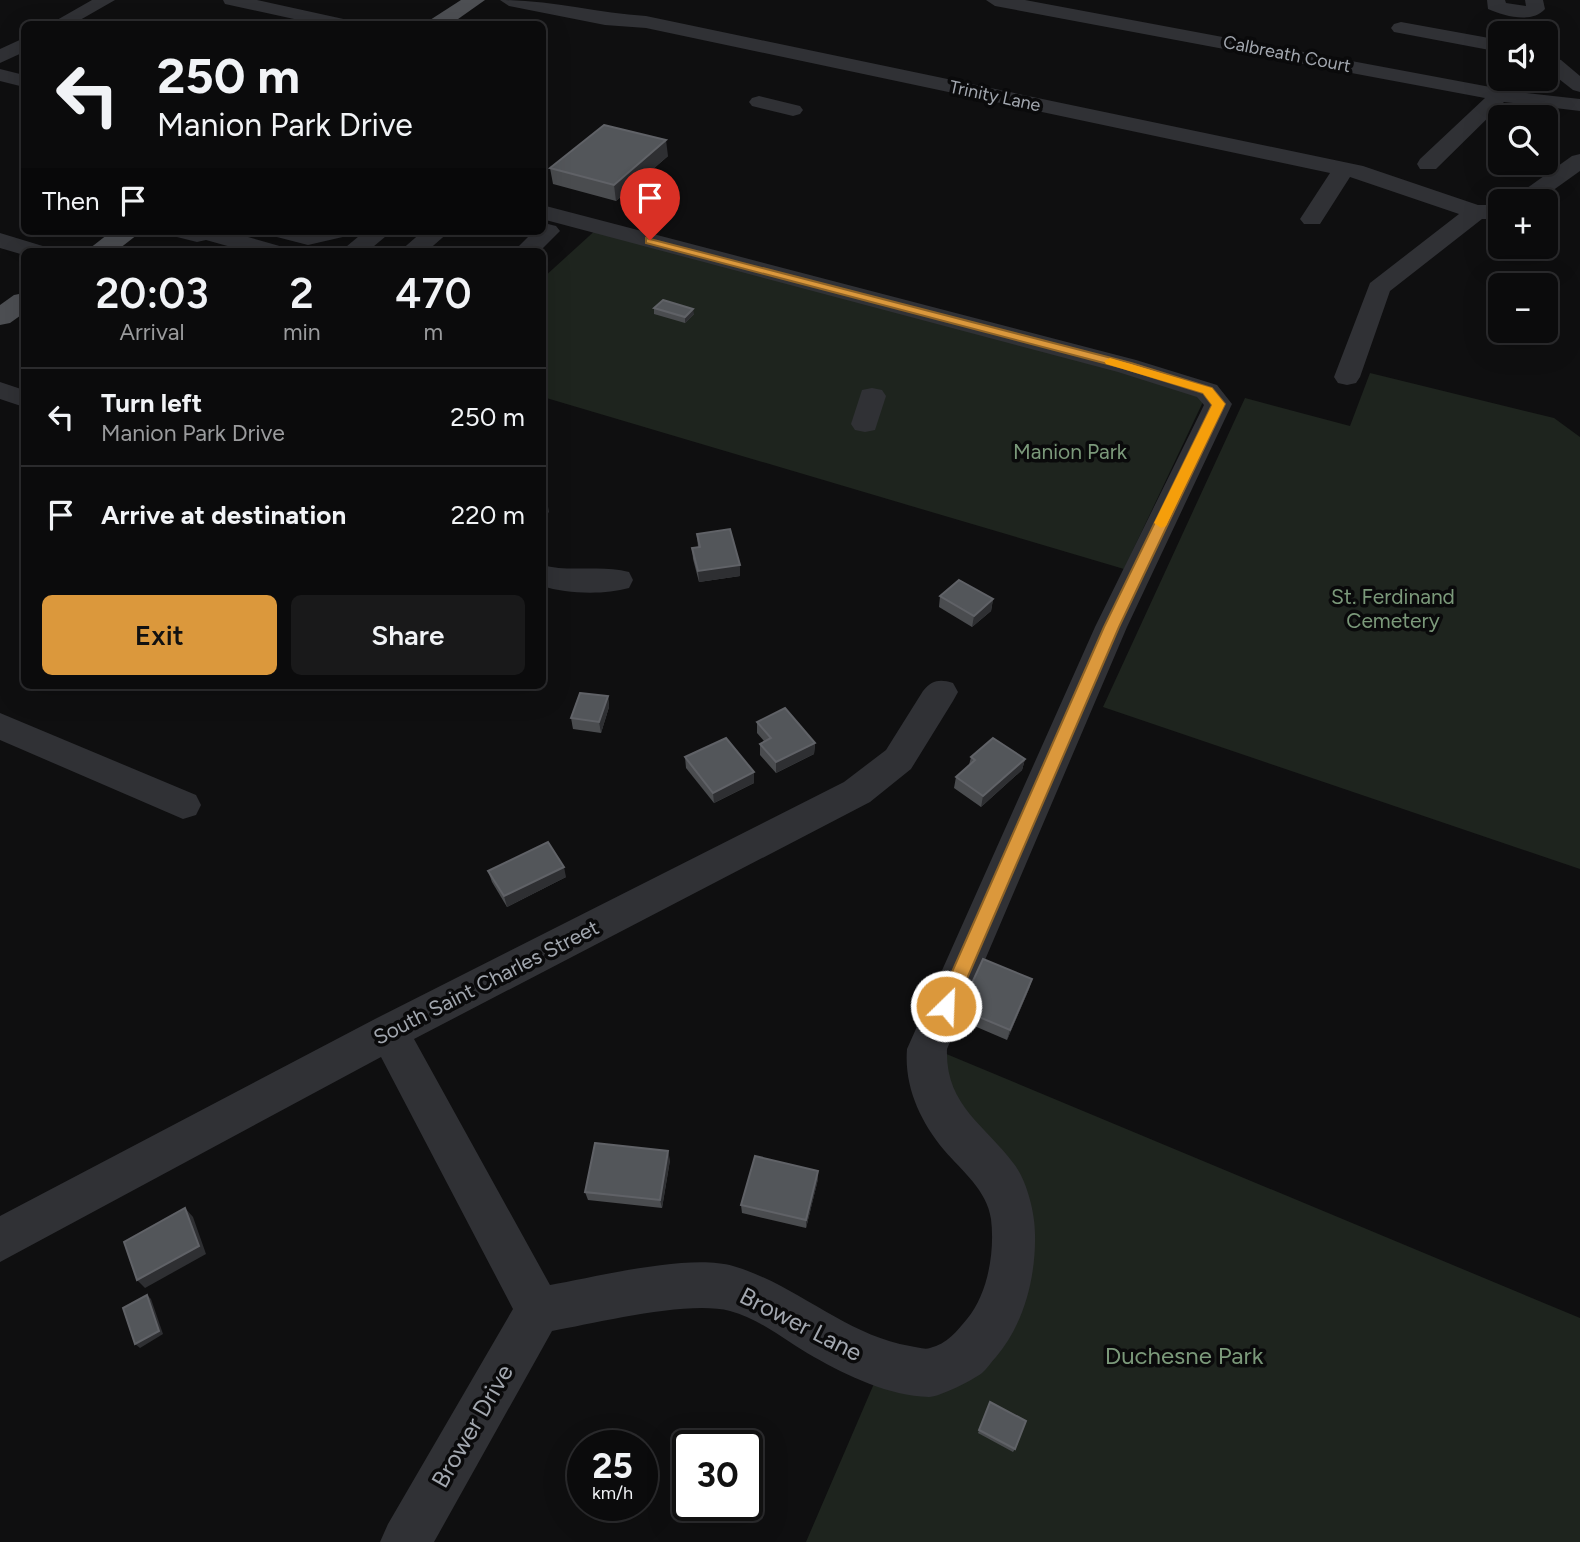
<!DOCTYPE html>
<html lang="en">
<head>
<meta charset="utf-8">
<style>
	body { margin:0; font-family:Figtree,sans-serif; background:#19191a; color:#f1f3f6; height:100vh; display:flex; flex-direction:column; font-size:26px; white-space:nowrap }
	* { box-sizing:border-box; margin:0 }
	p { font-size:23px; color:#9a9b9d }
	.icon { flex:none; width:38px; height:38px; fill:none; stroke:currentColor; stroke-width:2; stroke-linecap:round; stroke-linejoin:round }
	.map { position:relative; flex:1; overflow:hidden }
	.side { position:absolute; left:21px; top:248px; width:525px; height:441px; display:flex; flex-direction:column; background:#0b0b0c; border-radius:10px; box-shadow:0 7px 28px #0002,0 0 0 2px #2b2b2d }
	.side>* { flex:none }
	.top-card { position:absolute; left:21px; top:21px; width:525px; height:214px; border-radius:10px; box-shadow:0 7px 28px #0002,0 0 0 2px #2b2b2d; background:#0b0b0c; color:#f1f3f6; overflow:hidden }
	.controls { position:absolute; left:1488px; top:21px; display:grid; gap:14px }
	.controls a { display:grid; place-items:center; width:70px; height:70px; border-radius:10px; background:#0b0b0c; box-shadow:0 7px 28px #0002,0 0 0 2px #2b2b2d; font-size:35px }
	.speed { position:absolute; left:567px; top:1430px; display:flex; gap:14px; font-size:35px; font-weight:700; text-align:center }
	.speed>* { display:grid; place-content:center; width:91px; height:91px; border-radius:50%; background:#0b0b0c; box-shadow:0 7px 28px #0002,0 0 0 2px #2b2b2d; line-height:1 }
	.speed small { font-size:18px; font-weight:400 }
	.speed .limit { border:4px solid #111; border-radius:10px; background:#fff; color:#111 }
	.pin { position:absolute; display:grid; place-items:center; width:60px; height:60px; color:#fff; margin:-72px -30px; border-radius:50% 50% 50% 0; rotate:-45deg; box-shadow:0 0 7px #0007 }
	.pin .icon { rotate:45deg }
	.me { position:absolute; width:77px; margin:-38px; rotate:24deg; stroke-linejoin:round; filter:drop-shadow(0 0 5px #0008) }
	.turn { display:flex; align-items:center; gap:24px; height:147px; padding:0 21px; font-size:32px }
	.turn .icon { width:91px; height:91px; stroke-width:2.5 }
	.turn b { display:block; font-size:49px; line-height:60px }
	.then { display:flex; align-items:center; height:66px; padding:0 21px; background:#0003; gap:14px; font-size:26px }
	.eta { display:flex; justify-content:space-evenly; align-items:center; height:119px; text-align:center }
	.eta b { font-size:42px; font-weight:600; line-height:49px }
	.button { display:flex; gap:14px; margin-top:auto; padding:14px 21px }
	.button a { flex:1; height:80px; border-radius:10px; background:#db983c; color:#111; font-size:28px; font-weight:600; line-height:80px; text-align:center }
	.button a+a { background:#19191a; color:#f1f3f6 }
	ul { padding:0; list-style:none }
	li { display:flex; align-items:center; gap:21px; height:98px; padding:0 21px; border-top:2px solid #2b2b2d }
	li div { flex:1 }
	li b { display:block; font-size:26px }
	li em { font-style:normal }
	.map>svg:first-child { display:block }
	.green { fill:#1e241e }
	.lines { fill:none; stroke-linecap:round; stroke-linejoin:round }
	.minor { fill:#303135; fill-rule:evenodd }
	.major { fill:#4d4f53; fill-rule:evenodd }
	.wall { fill:#4a4c4f }
	.shaded-wall { fill:#2e2f32 }
	.building { fill:#53565a; stroke:#606267; stroke-width:2 }
	.route { fill:#db983c; stroke:#8e6327; stroke-width:2 }
	.slow { fill:#f59e0b }
	.labels { text-anchor:middle; dominant-baseline:central; stroke-width:7; stroke-linejoin:round; paint-order:stroke }
	.far-street-label { font-size:18px; fill:#a2a7af; stroke:#0a0a0b }
	.park-label { font-size:21px; fill:#7b997a; stroke:#0a0a0b }
	.street-label { font-size:21px; fill:#a2a7af; stroke:#0a0a0b }
	.near-street-label { font-size:24px; fill:#a2a7af; stroke:#0a0a0b }
	.near-park-label { font-size:24px; fill:#7b997a; stroke:#0a0a0b }
</style>
</head>
<body>
<div class="map">
<svg width="1580" height="1542" viewBox="0 0 1580 1542">
	<rect width="100%" height="100%" fill="#0f0f10"/>
	<g class="green">
		<polygon points="599,227 1210,387 1124,569 543,397 543,278"/>
		<polygon points="1370,373 1554,418 1580,437 1580,869 1103,707 1245,398 1350,426"/>
		<polygon points="944,1053 1580,1318 1580,1542 806,1542 882,1365 931,1373 1013,1258 957,1133"/>
	</g>
	<g class="lines">
		<g class="minor">
			<polygon points="92,0 115,0 73,24 50,24"/>
			<polygon points="223,0 257,0 348,20 351,24 317,24 225,4"/>
			<path d="M500 0C549 0 597 13 646 16L1363 166 1478 205H1500V219H1482L1390 291 1360 377 1356 383 1347 385 1338 383 1334 377 1370 283 1459 214 1350 177 1320 224H1304L1300 219 1330 173 646 28 605 25 509 6Z"/>
			<polygon points="986,0 1025,0 1517,92 1580,99 1580,111 1504,102 1436,169 1420,169 1417,164 1420,159 1485,98 995,6"/>
			<path d="M1487 0H1505L1506 3 1526 6 1525 0H1543L1545 9C1532 24 1504 16 1488 9Z"/>
			<polygon points="1401,22 1500,40 1500,52 1394,32 1391,28 1394,24"/>
			<polygon points="24,38 24,52 0,63 0,49"/>
			<polygon points="1545,55 1561,60 1580,76 1580,92 1573,90 1545,68"/>
			<polygon points="0,69 24,75 24,87 0,81"/>
			<polygon points="759,96 800,106 803,110 800,114 793,116 752,106 749,102 752,98"/>
			<polygon points="1580,154 1580,171 1538,201 1513,201 1516,196 1572,156"/>
			<path d="M542 205 1136 360 1217 385 1232 404 1127 627 947 1049C945 1105 984 1124 1014 1164 1027 1181 1035 1213 1035 1234 1036 1277 1024 1324 996 1357 991 1362 987 1369 982 1373 973 1380 939 1397 929 1397 889 1396 848 1376 814 1357 787 1342 761 1319 730 1311 688 1300 597 1323 552 1331L434 1542H380L388 1524 513 1309 381 1057 0 1262V1216L375 1019 844 782 886 750 923 691C932 680 940 679 953 683L958 692 953 701 911 769 870 802 414 1039 550 1285C596 1277 690 1253 733 1266 796 1284 845 1335 910 1346 916 1347 925 1350 930 1348 947 1344 957 1331 967 1319 988 1294 995 1251 991 1219 987 1190 962 1171 944 1150 920 1121 904 1086 907 1049L1095 627 1204 405 1197 397 1118 372 542 219Z"/>
			<polygon points="548,224 556,226 560,231 539,252 513,252 534,231 542,231 542,225"/>
			<polygon points="169,231 227,231 283,247 287,252 249,252 206,240 197,242 173,236"/>
			<polygon points="269,231 351,231 347,236 308,245 273,236"/>
			<polygon points="365,231 392,231 367,252 340,252"/>
			<polygon points="423,231 450,231 426,252 399,252"/>
			<polygon points="0,233 46,247 50,252 24,252 24,255 0,248"/>
			<polygon points="0,382 24,390 24,407 0,399"/>
			<polygon points="872,388 882,390 886,396 875,430 865,432 855,430 851,424 862,390"/>
			<path d="M542 565C571 573 601 564 629 572L633 580 629 588C604 595 567 594 542 586Z"/>
			<polygon points="0,713 196,795 201,805 196,815 183,819 0,740"/>
		</g>
		<g class="major">
			<polygon points="461,0 485,0 451,24 427,24 430,20"/>
			<polygon points="112,231 142,231 115,252 85,252"/>
			<polygon points="24,293 24,313 10,323 0,325 0,305 14,295"/>
		</g>
	</g>
	<g class="wall">
		<polygon points="668,156 616,201 553,184 550,168"/>
		<polygon points="654,308 694,314 685,323 654,314"/>
		<polygon points="697,534 740,576 699,582 693,559 692,548 698,547"/>
		<polygon points="940,596 993,599 991,611 972,627 939,607"/>
		<polygon points="608,696 609,707 601,733 573,729 571,718"/>
		<polygon points="757,722 815,743 814,754 776,773 760,755 760,744 764,741 757,733"/>
		<polygon points="685,757 754,772 754,783 714,803 686,768"/>
		<polygon points="971,757 1025,759 1022,770 981,807 954,788 956,777 969,765"/>
		<polygon points="488,871 566,877 507,907 492,882"/>
		<polygon points="1032,979 1029,989 1007,1040 958,1019 960,1009"/>
		<polygon points="670,1160 662,1208 588,1200 585,1192"/>
		<polygon points="818,1179 806,1228 742,1213 741,1205"/>
		<polygon points="990,1402 1015,1449 1013,1452 978,1433"/>
	</g>
	<g class="shaded-wall">
		<polygon points="666,140 668,156 616,201 614,185"/>
		<polygon points="693,309 694,314 685,323 685,317"/>
		<polygon points="547,501 549,512 542,519 542,506"/>
		<polygon points="740,565 740,576 699,582 698,571"/>
		<polygon points="993,599 991,611 972,627 974,616"/>
		<polygon points="608,696 609,707 601,733 599,722"/>
		<polygon points="815,743 814,754 776,773 776,762"/>
		<polygon points="1025,759 1022,770 981,807 983,796"/>
		<polygon points="754,772 754,783 714,803 713,793"/>
		<polygon points="564,867 566,877 507,907 504,896"/>
		<polygon points="1032,979 1029,989 1007,1040 1010,1030"/>
		<polygon points="668,1151 670,1160 662,1208 660,1200"/>
		<polygon points="818,1171 818,1179 806,1228 806,1220"/>
		<polygon points="185,1208 193,1217 206,1254 145,1288 137,1280"/>
		<polygon points="147,1295 151,1299 163,1334 140,1348 135,1344"/>
	</g>
	<g class="building">
		<polygon points="604,125 666,140 614,185 550,168"/>
		<polygon points="663,300 693,309 685,317 654,308"/>
		<polygon points="730,529 740,565 698,571 692,548 700,547 697,534"/>
		<polygon points="959,580 993,599 974,616 940,596"/>
		<polygon points="580,693 608,696 599,722 571,718"/>
		<polygon points="785,708 815,743 776,762 760,744 771,738 757,722"/>
		<polygon points="726,738 754,772 713,793 685,757"/>
		<polygon points="993,738 1025,759 983,796 956,777 975,760 971,757"/>
		<polygon points="548,842 564,867 504,896 488,871"/>
		<polygon points="983,959 1032,979 1010,1030 960,1009"/>
		<polygon points="595,1143 668,1151 660,1200 585,1192"/>
		<polygon points="755,1156 818,1171 806,1220 741,1205"/>
		<polygon points="185,1208 199,1246 137,1280 124,1242"/>
		<polygon points="147,1295 159,1331 135,1344 123,1308"/>
		<polygon points="990,1402 1026,1421 1015,1449 979,1430"/>
	</g>
	<polygon class="route" points="646,238 1131,363 1212,388 1225,404 1119,627 953,1011 946,1014 940,1011 937,1006 1104,627 1212,405 1203,393 1123,368 646,243"/>
	<polygon class="slow" points="1110,358 1212,388 1225,404 1166,526 1161,528 1154,523 1212,405 1203,393 1106,364 1104,361"/>
	<g class="labels">
		<g class="far-street-label">
			<text transform="translate(1287 54) rotate(11)">Calbreath Court</text>
			<text transform="translate(995 96) rotate(12)">Trinity Lane</text>
		</g>
		<g class="park-label">
			<text x="1070" y="451">Manion Park</text>
			<text x="1393" y="596">St. Ferdinand<tspan x="1393" dy="24">Cemetery</tspan></text>
		</g>
		<g class="street-label">
			<text transform="translate(486 982) rotate(-27)">South Saint Charles Street</text>
		</g>
		<g class="near-street-label">
			<text transform="translate(801 1324) rotate(27)">Brower Lane</text>
			<text transform="translate(472 1426) rotate(-60)">Brower Drive</text>
		</g>
		<g class="near-park-label">
			<text x="1184" y="1355">Duchesne Park</text>
		</g>
	</g>
</svg>
<div class="controls">
<a><svg class="icon" aria-label="sound" viewBox="0 0 24 24"><path d="M4 9h4l5-4v14l-5-4H4zM17 9q2 3 0 6"/></svg></a>
<a><svg class="icon" aria-label="search" viewBox="0 0 24 24"><circle cx="10" cy="10" r="6"/><path d="M15 15l6 6"/></svg></a>
<a>+</a>
<a>−</a>
</div>
<div class="speed"><div>25<small>km/h</small></div><div class="limit">30</div></div>
<div class="pin" style="left:650px;top:240px;background:#d93025"><svg class="icon" aria-label="arrive" viewBox="0 0 24 24"><path d="M6 21V4h12l-3 4 3 4H6"/></svg></div>
<svg class="me" style="left:946px;top:1006px" viewBox="-20 -20 40 40"><circle r="17" fill="#db983c" stroke="#fff" stroke-width="3"/><path d="M0-11L8 9 0 5-8 9z" fill="#fff"/></svg>
<div class="top-card">
<div class="turn"><svg class="icon" aria-label="left" viewBox="0 0 24 24"><path d="M17 20v-9H6M10 6l-5 5 5 5"/></svg><div><b>250 m</b>Manion Park Drive</div></div>
<div class="then">Then<svg class="icon" aria-label="arrive" viewBox="0 0 24 24"><path d="M6 21V4h12l-3 4 3 4H6"/></svg></div>
</div>
<section class="side">
<div class="eta">
<div><b>20:03</b><p>Arrival</p></div>
<div><b>2</b><p>min</p></div>
<div><b>470</b><p>m</p></div>
</div>
<ul>
<li><svg class="icon" aria-label="left" viewBox="0 0 24 24"><path d="M17 20v-9H6M10 6l-5 5 5 5"/></svg><div><b>Turn left</b><p>Manion Park Drive</p></div><em>250 m</em></li>
<li><svg class="icon" aria-label="arrive" viewBox="0 0 24 24"><path d="M6 21V4h12l-3 4 3 4H6"/></svg><div><b>Arrive at destination</b></div><em>220 m</em></li>
</ul>
<div class="button"><a>Exit</a><a>Share</a></div>
</section>
</div>
</body>
</html>
